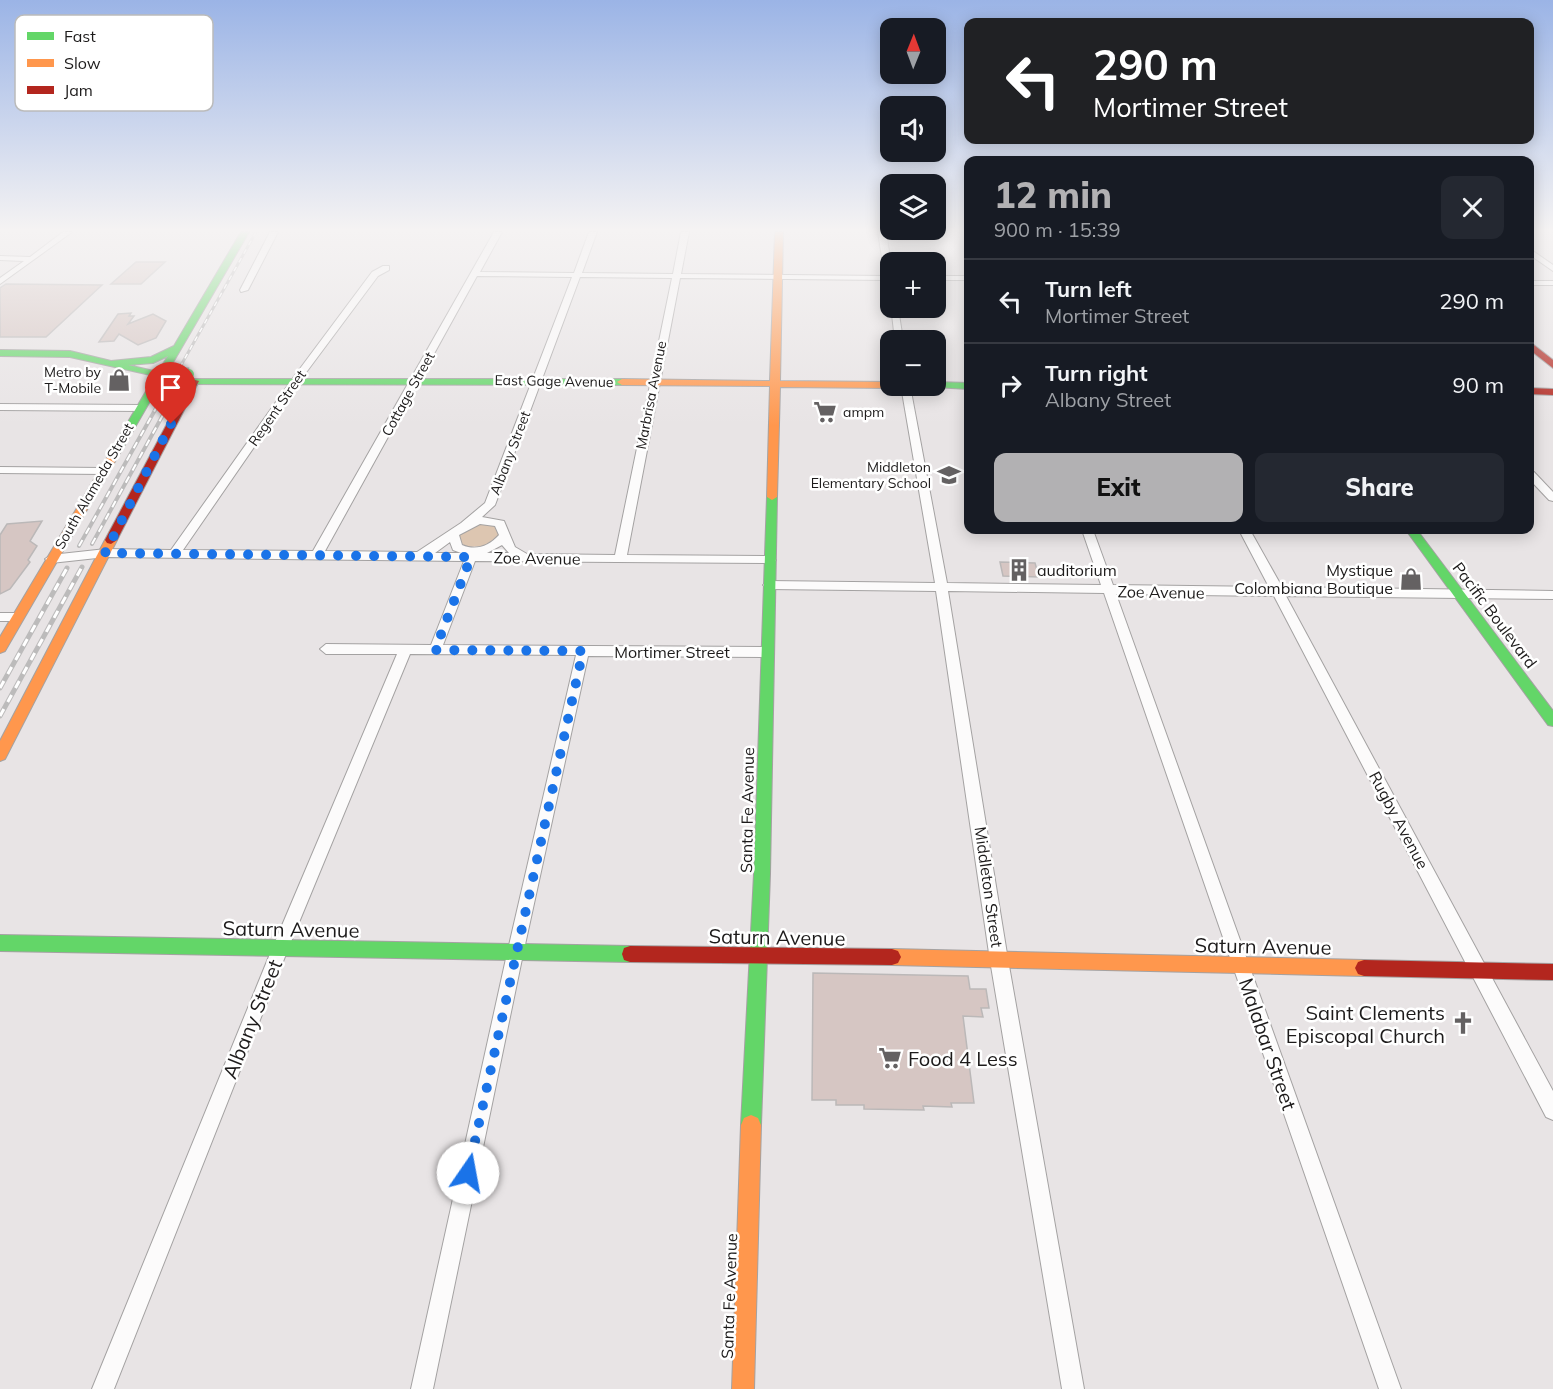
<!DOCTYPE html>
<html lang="en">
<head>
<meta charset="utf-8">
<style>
	body { margin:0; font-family:Mulish,sans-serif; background:#242831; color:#f1f3f6; height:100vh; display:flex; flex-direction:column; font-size:22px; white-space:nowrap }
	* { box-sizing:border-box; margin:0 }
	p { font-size:20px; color:#9ea1a6 }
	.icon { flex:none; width:33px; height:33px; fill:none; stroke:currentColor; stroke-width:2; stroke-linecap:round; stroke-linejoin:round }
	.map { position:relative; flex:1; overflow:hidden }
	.side { position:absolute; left:964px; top:156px; width:570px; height:378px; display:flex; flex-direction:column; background:#171b24; border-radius:12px; box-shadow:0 3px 15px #0003 }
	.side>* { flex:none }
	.banner { position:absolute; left:964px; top:18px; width:570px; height:126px; border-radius:12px; box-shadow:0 3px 15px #0003; background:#202124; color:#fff; overflow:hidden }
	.needle { width:39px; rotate:1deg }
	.controls { position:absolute; left:880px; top:18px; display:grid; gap:12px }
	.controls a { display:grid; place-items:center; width:66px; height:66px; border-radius:12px; background:#171b24; box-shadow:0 3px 15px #0003; font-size:30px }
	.pin { position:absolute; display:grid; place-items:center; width:51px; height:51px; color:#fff; margin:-62px -26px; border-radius:50% 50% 50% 0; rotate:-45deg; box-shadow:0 0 6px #0007 }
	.pin .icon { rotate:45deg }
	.me { position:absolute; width:66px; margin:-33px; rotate:12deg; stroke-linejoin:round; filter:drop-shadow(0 0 4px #0008) }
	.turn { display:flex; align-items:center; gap:21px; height:126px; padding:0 30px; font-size:27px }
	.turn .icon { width:78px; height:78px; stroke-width:2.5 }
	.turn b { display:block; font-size:42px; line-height:51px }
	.round { display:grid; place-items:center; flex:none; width:63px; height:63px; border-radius:12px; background:#242831 }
	.head { display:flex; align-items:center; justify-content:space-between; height:102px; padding:0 30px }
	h1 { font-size:36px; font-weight:800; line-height:45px; color:#b2b1b3 }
	.button { display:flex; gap:12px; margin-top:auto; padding:12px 30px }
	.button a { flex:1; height:69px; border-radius:12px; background:#b2b1b3; color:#111; font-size:24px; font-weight:800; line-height:69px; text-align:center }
	.button a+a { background:#242831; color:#f1f3f6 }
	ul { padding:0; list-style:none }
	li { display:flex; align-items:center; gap:18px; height:84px; padding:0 30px; border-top:2px solid #363941 }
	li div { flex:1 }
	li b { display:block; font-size:22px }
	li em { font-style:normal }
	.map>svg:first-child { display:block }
	.green { fill:#ddc6b1 }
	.building { fill:#d6c6c3; stroke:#bbb8b8; stroke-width:1.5 }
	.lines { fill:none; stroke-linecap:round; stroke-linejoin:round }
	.street-casing { stroke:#a4a2a2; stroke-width:2 }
	.fast-casing { stroke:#a4a2a2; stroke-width:2 }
	.slow-casing { stroke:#a4a2a2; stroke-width:2 }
	.jam-casing { stroke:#a4a2a2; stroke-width:2 }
	.street { fill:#fcfbfb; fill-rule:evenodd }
	.fast { fill:#63d668; fill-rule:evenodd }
	.slow { fill:#ff974d; fill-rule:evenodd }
	.jam { fill:#b3261e; fill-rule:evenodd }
	.rail-far2-casing { stroke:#bcbbbb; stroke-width:3 }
	.rail-far1-casing { stroke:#bcbbbb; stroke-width:4 }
	.rail-casing { stroke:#bcbbbb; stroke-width:5 }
	.rail-far2 { stroke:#fff; stroke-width:1.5; stroke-dasharray:5; stroke-linecap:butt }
	.rail-far1 { stroke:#fff; stroke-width:2; stroke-dasharray:7; stroke-linecap:butt }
	.rail { stroke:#fff; stroke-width:3; stroke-dasharray:8; stroke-linecap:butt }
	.fast-bridge-casing { stroke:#a4a2a2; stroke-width:13; stroke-linecap:butt }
	.fast-bridge { stroke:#63d668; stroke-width:10 }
	.route { stroke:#1a73e8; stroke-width:10; stroke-dasharray:0 18 }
	.labels { text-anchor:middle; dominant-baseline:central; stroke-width:5; stroke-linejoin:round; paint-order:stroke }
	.far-poi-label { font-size:14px; fill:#1d1b1b; stroke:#fff; text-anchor:end }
	.far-street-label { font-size:14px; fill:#1d1b1b; stroke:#fff }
	.street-label { font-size:16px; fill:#1d1b1b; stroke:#fff }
	.poi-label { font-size:16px; fill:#1d1b1b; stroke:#fff; text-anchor:start }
	.near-street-label { font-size:20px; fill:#1d1b1b; stroke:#fff }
	.near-poi-label { font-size:20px; fill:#1d1b1b; stroke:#fff; text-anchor:end }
	.key { fill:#fff; stroke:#bbb; stroke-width:1.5 }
	.key-label { font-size:16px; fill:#1d1b1b }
</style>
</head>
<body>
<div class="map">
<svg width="1553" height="1389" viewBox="0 0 1553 1389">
	<rect width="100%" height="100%" fill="#e8e4e5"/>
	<polygon class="green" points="477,522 493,523 501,535 486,546 466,547 458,540 459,534"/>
	<g class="building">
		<polygon points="136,262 165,262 141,284 111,284"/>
		<polygon points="6,284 102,285 46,337 0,337 0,288"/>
		<polygon points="131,313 129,316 134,316 128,324 153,314 166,321 156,338 138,345 119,334 114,341 99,342 118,314"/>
		<polygon points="42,521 30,541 37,546 28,560 30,562 10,589 0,594 0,535 7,524"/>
		<polygon points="1000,562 1035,563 1039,577 1003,576"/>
		<polygon points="813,973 968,976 970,989 986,989 989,1008 981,1008 983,1017 963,1016 974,1103 951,1103 952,1107 923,1106 924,1110 864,1109 864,1105 836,1105 836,1100 812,1100"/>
	</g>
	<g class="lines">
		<g class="street-casing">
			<g id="street">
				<polygon points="63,232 72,232 0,284 0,278 24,261 0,260 0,256 30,257"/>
				<polygon points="270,232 278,232 248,290 241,292 240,290"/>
				<path d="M494 232H502L480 272 574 273 589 232H597L582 273 673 274 681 232H689L681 274 885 276 878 232H886L891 264V290L887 288 886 280 680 278 627 555 770 556 776 560 774 563 475 561 443 645 767 647 773 652 767 657 588 656 523 954 433 1389H411L507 954 576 655 410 654 288 949 114 1389H92L272 949 397 654H326L320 649 326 644 431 645 464 561 106 557 51 563 45 559 51 555 106 549 171 550 293 378 372 272 383 266H389V270L378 276 299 382 183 550 313 551ZM477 276 572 277 485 503 461 523 417 552 325 551ZM580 277 672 278 615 555 527 554 515 547 504 521 482 517 495 505ZM480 524 495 526 499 535C489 546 476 551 462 545L459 535ZM450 542 453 550 461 553H435ZM502 545 509 553H487Z"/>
				<polygon points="1530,249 1553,265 1553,271 1530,255"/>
				<rect x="936" y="276" width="33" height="4"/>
				<rect x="1530" y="281" width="23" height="4"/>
				<polygon points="891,306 898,308 903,340 895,340"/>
				<polygon points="901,386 910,386 947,583 1101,585 1082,530 1093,530 1113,585 1269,587 1239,530 1250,530 1282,587 1553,591 1553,599 1286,596 1553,1091 1553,1120 1546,1117 1274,596 1116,594 1401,1389 1379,1389 1104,593 948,591 1008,960 1084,1389 1062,1389 990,960 936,591 769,589 763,585 769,581 935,583"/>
				<polygon points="0,404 140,405 145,408 140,411 0,410"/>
				<polygon points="0,467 103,468 108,471 103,474 0,473"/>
				<polygon points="1530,471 1534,472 1553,492 1553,501 1549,500 1530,480"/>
				<polygon points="0,613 18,613 24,617 18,621 0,621"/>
			</g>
		</g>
		<g class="fast-casing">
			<g id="fast">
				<path d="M241 232H249L168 371 174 373 164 377 120 453H112L111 451 155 376 70 357 0 356V350L70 351 111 361 151 357 174 346ZM168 356 158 372 128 365 153 363Z"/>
				<polygon points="183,379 622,379 627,382 622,385 186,384 181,381"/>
				<polygon points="936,382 969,383 969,389 933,387 932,386 936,386"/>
				<polygon points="772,494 777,497 770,874 761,1125 758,1132 751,1135 744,1132 741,1125 754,874 767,497"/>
				<polygon points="1406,530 1417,530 1553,711 1553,726 1548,725"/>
				<polygon points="0,935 630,946 636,948 638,954 636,960 630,962 0,951"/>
			</g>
		</g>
		<g class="slow-casing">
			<g id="slow">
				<polygon points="775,232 783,232 780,381 891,382 891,386 895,386 891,388 780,387 777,497 772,500 767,497 770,386 622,385 617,382 622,379 770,381"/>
				<polygon points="116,448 121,451 5,651 0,653 0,637 111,451"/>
				<polygon points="111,536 117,540 5,759 0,761 0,741 105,540"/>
				<polygon points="892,949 1364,960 1370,962 1373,968 1370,974 1364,976 892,965 886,963 883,957 886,951"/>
				<polygon points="751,1115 758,1118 761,1125 754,1389 732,1389 741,1125 744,1118"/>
			</g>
		</g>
		<g class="jam-casing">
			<g id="jam">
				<polygon points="1530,342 1553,360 1553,368 1530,350"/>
				<polygon points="191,379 199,381 117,540 111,544 107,543 105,540"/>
				<polygon points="1530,388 1553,389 1553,395 1530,394"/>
				<polygon points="630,946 892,949 898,951 901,957 898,963 892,965 630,962 624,960 622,954 624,948"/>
				<polygon points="1364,960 1553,964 1553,980 1364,976 1358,974 1355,968 1358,962"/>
			</g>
		</g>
		<use href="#street" class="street"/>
		<use href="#fast" class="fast"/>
		<use href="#slow" class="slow"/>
		<use href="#jam" class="jam"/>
		<g class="rail-far2-casing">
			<polyline id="rail-far2" points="180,367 256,232"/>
		</g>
		<g class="rail-far1-casing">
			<g id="rail-far1">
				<polyline points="92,544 180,384"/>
				<polyline points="79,546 169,385"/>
			</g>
		</g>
		<g class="rail-casing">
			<g id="rail">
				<polyline points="0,688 67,568"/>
				<polyline points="0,716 82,567"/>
			</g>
		</g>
		<use href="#rail-far2" class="rail-far2"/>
		<use href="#rail-far1" class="rail-far1"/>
		<use href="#rail" class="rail"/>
		<g class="fast-bridge-casing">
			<polyline id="fast-bridge" points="169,373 189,374"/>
		</g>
		<use href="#fast-bridge" class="fast-bridge"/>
	</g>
	<linearGradient id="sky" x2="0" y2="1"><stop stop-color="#9bb4e6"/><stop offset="0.54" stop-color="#f5f3f3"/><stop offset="1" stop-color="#f5f3f3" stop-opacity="0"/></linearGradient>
	<rect width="1553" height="426" fill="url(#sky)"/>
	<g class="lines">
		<polyline class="route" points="171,424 105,553 471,557 435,650 583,651 468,1173"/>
	</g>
	<defs>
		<g id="shop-bare" transform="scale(1.8)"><path d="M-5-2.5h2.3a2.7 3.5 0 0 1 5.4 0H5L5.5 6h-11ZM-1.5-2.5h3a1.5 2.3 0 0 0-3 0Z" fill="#646162" stroke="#fff" stroke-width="2.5" paint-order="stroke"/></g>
		<g id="supermarket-bare" transform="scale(1.8)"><path d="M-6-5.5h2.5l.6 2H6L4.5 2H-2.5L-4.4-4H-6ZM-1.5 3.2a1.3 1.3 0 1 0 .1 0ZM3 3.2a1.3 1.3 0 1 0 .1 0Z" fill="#646162" stroke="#fff" stroke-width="2.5" paint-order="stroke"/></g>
		<g id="school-bare" transform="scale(1.8)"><path d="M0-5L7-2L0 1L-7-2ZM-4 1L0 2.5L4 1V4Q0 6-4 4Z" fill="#646162" stroke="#fff" stroke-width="2.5" paint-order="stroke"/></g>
		<g id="building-bare" transform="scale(1.8)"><path d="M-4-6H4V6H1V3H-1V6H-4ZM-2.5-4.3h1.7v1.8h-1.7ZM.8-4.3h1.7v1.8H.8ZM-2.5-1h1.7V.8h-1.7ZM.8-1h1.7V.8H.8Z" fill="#646162" stroke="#fff" stroke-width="2.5" paint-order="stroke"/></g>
		<g id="church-bare" transform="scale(1.8)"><path d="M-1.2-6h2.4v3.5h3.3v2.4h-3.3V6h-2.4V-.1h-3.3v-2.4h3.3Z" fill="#646162" stroke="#fff" stroke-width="2.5" paint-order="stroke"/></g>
	</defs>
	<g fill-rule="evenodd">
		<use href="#shop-bare" x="119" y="380"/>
		<use href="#supermarket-bare" x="825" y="412"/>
		<use href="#school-bare" x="949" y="475"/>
		<use href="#building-bare" x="1019" y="570"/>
		<use href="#shop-bare" x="1411" y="579"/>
		<use href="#church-bare" x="1463" y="1023"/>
		<use href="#supermarket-bare" x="890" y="1058"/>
	</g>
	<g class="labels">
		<g class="far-poi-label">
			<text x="101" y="372">Metro by<tspan x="101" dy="16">T-Mobile</tspan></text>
			<text x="843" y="412" text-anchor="start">ampm</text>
			<text x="931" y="467">Middleton<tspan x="931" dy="16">Elementary School</tspan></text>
		</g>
		<g class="far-street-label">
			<text transform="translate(554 381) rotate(1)">East Gage Avenue</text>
			<text transform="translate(408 394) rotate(-61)">Cottage Street</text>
			<text transform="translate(651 395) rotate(-79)">Marbrisa Avenue</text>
			<text transform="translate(277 408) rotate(-55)">Regent Street</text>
			<text transform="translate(510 453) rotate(-69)">Albany Street</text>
			<text transform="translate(94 486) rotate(-60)">South Alameda Street</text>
		</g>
		<g class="street-label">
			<text transform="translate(537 558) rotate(1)">Zoe Avenue</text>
			<text transform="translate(1161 592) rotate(1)">Zoe Avenue</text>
			<text transform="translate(1495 615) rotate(53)">Pacific Boulevard</text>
			<text x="672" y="652">Mortimer Street</text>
			<text transform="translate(747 810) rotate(-89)">Santa Fe Avenue</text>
			<text transform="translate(1399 820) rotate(62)">Rugby Avenue</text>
			<text transform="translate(989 887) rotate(82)">Middleton Street</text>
			<text transform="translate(729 1296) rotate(-88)">Santa Fe Avenue</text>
		</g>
		<g class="poi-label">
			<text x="1037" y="570">auditorium</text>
			<text x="1393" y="570" text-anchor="end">Mystique<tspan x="1393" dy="18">Colombiana Boutique</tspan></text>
		</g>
		<g class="near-street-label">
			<text transform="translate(291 929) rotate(1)">Saturn Avenue</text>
			<text transform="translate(777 937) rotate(1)">Saturn Avenue</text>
			<text transform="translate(1263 946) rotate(1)">Saturn Avenue</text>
			<text transform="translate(252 1019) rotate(-68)">Albany Street</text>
			<text transform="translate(1268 1044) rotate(71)">Malabar Street</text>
		</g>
		<g class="near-poi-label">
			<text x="1445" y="1012">Saint Clements<tspan x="1445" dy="23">Episcopal Church</tspan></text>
			<text x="908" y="1058" text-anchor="start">Food 4 Less</text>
		</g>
	</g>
	<rect x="15" y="15" width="198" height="96" rx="9" class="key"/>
	<rect x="27" y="32" width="27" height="8" fill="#63d668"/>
	<rect x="27" y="59" width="27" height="8" fill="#ff974d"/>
	<rect x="27" y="86" width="27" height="8" fill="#b3261e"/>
	<g class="key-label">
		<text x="64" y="42">Fast</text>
		<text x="64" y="69">Slow</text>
		<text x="64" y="96">Jam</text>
	</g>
</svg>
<div class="controls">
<a><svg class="needle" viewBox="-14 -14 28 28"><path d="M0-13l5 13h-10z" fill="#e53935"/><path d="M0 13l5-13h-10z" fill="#9ea1a6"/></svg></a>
<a><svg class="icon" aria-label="sound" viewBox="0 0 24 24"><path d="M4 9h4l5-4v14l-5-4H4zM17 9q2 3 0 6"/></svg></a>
<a><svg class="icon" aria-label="layers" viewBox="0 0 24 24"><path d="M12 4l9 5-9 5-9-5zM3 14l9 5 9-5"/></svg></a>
<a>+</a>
<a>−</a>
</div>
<div class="pin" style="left:171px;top:424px;background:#d93025"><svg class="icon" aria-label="arrive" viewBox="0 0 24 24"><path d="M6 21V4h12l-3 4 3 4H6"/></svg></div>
<svg class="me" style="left:468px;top:1173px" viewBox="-20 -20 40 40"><circle r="19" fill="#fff"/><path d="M0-13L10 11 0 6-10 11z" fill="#1a73e8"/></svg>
<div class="banner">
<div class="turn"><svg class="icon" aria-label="left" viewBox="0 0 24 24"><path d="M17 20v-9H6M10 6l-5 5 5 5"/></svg><div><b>290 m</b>Mortimer Street</div></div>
</div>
<section class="side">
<div class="head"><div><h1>12 min</h1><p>900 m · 15:39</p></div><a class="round"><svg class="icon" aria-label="close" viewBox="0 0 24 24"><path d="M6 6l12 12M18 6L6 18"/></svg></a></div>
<ul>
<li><svg class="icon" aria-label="left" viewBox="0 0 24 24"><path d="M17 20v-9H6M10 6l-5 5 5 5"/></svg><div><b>Turn left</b><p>Mortimer Street</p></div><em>290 m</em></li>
<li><svg class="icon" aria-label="right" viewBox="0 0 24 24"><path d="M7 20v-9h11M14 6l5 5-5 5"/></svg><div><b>Turn right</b><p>Albany Street</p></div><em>90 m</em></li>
</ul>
<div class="button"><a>Exit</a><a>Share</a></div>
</section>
</div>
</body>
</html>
